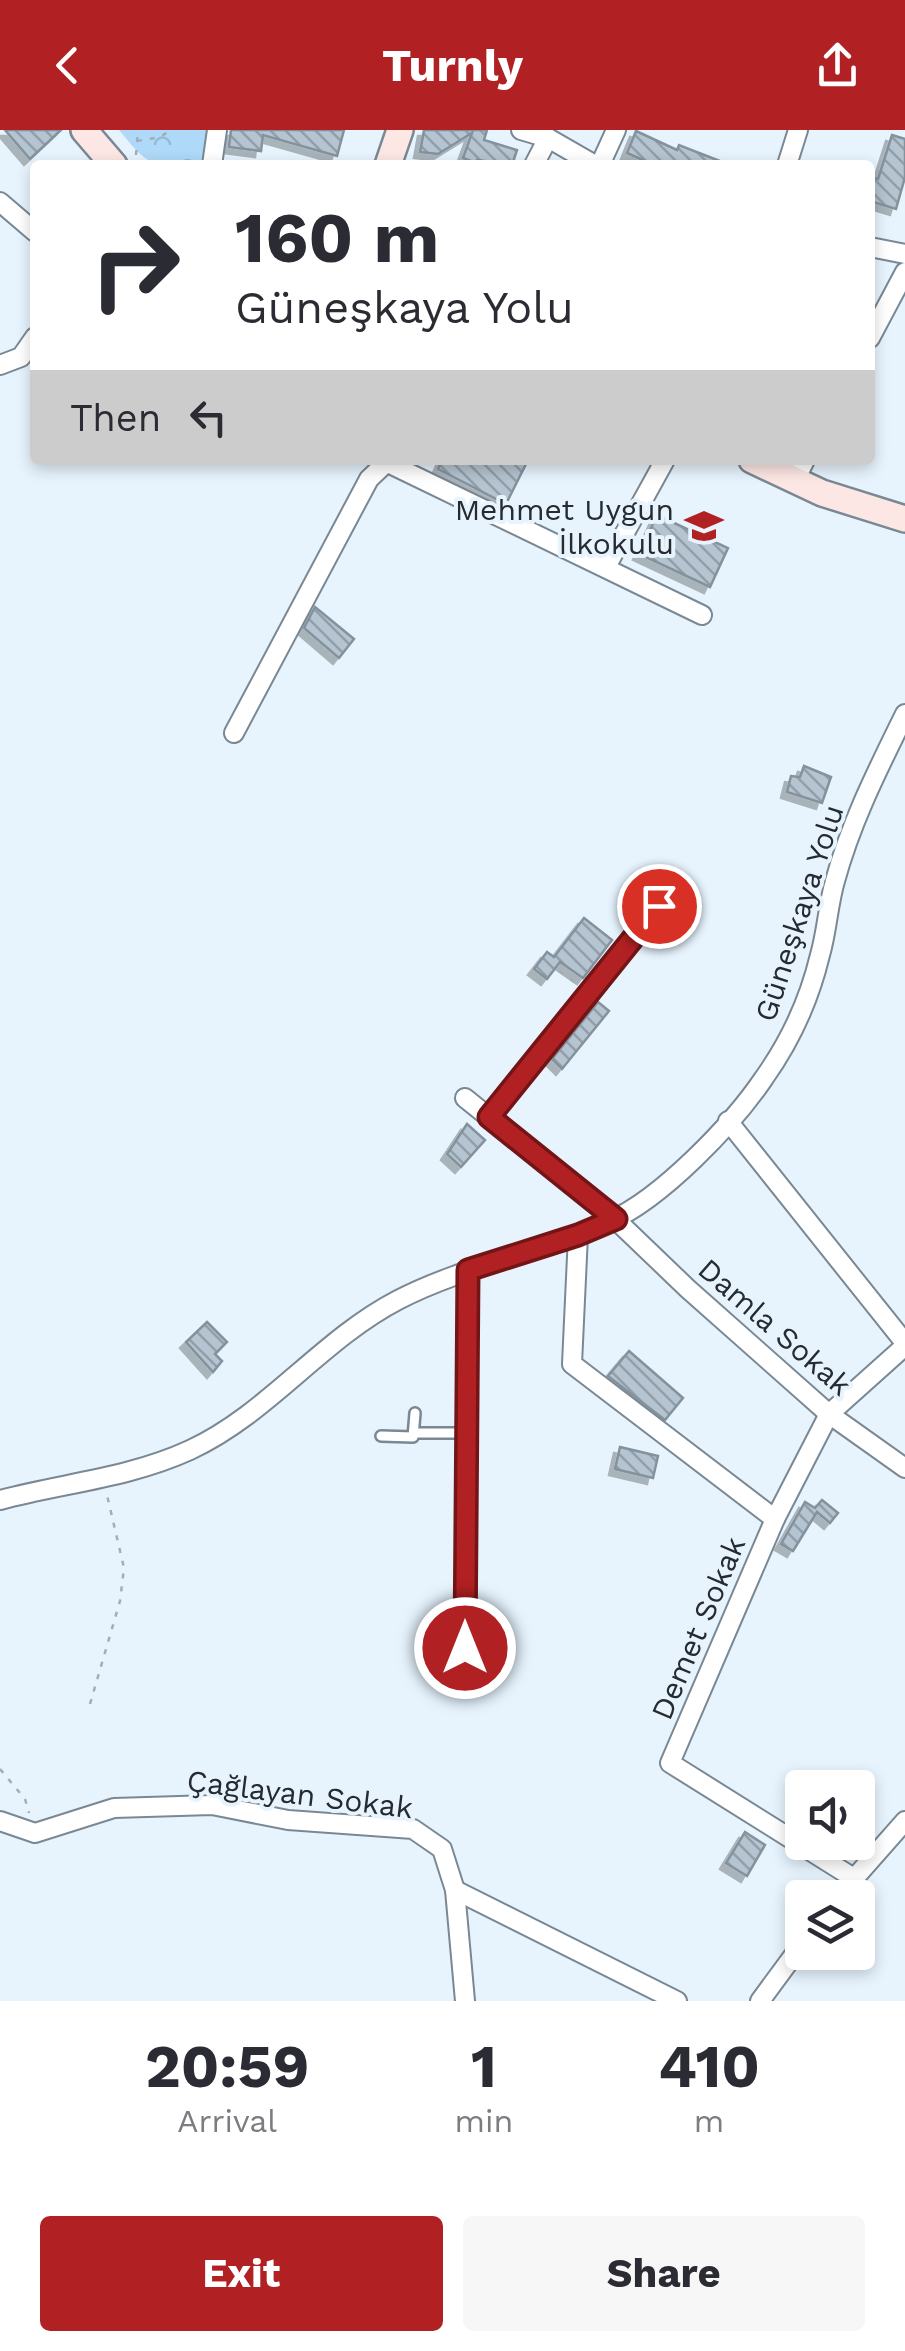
<!DOCTYPE html>
<html lang="en">
<head>
<meta charset="utf-8">
<style>
	body { margin:0; font-family:"Work Sans",sans-serif; background:#f7f7f7; color:#2b2b33; height:100vh; display:flex; flex-direction:column; font-size:38px; white-space:nowrap }
	* { box-sizing:border-box; margin:0 }
	p { font-size:32px; color:#7c7c81 }
	.icon { flex:none; width:55px; height:55px; fill:none; stroke:currentColor; stroke-width:2; stroke-linecap:round; stroke-linejoin:round }
	.map { position:relative; height:1871px; overflow:hidden }
	.panel { display:flex; flex-direction:column; background:#fff; flex:1 }
	.panel>* { flex:none }
	.top-card { position:absolute; left:30px; top:30px; width:845px; height:305px; border-radius:10px; box-shadow:0 5px 15px #0003; background:#fff; color:#2b2b33; overflow:hidden }
	.controls { position:absolute; left:785px; top:1640px; display:grid; gap:20px }
	.controls a { display:grid; place-items:center; width:90px; height:90px; border-radius:10px; background:#fff; box-shadow:0 5px 15px #0003; font-size:50px }
	.pin { position:absolute; display:grid; place-items:center; width:85px; height:85px; color:#fff; margin:-42px; border:5px solid #fff; border-radius:50%; box-shadow:0 2px 10px #0007 }
	.me { position:absolute; width:110px; margin:-55px; rotate:0deg; stroke-linejoin:round; filter:drop-shadow(0 0 8px #0008) }
	.turn { display:flex; align-items:center; gap:35px; height:210px; padding:0 40px; font-size:45px }
	.turn .icon { width:130px; height:130px; stroke-width:2.5 }
	.turn b { display:block; font-size:70px; line-height:85px }
	.then { display:flex; align-items:center; height:95px; padding:0 40px; background:#0003; gap:20px; font-size:38px }
	.eta { display:flex; justify-content:space-evenly; align-items:center; height:170px; text-align:center }
	.eta b { font-size:60px; font-weight:700; line-height:70px }
	.cta { display:flex; gap:20px; margin-top:auto; padding:20px 40px }
	.cta a { flex:1; height:115px; border-radius:10px; background:#b12022; color:#fff; font-size:40px; font-weight:700; line-height:115px; text-align:center }
	.cta a+a { background:#f7f7f7; color:#2b2b33 }
	header { display:flex; justify-content:space-between; align-items:center; height:130px; padding:0 40px; background:#b12022; color:#fff; font-size:45px; font-weight:700 }
	.map>svg:first-child { display:block }
	.park { fill:url(#park-crowns) }
	.building { fill:url(#building-back-hatch); stroke:#83929d; stroke-width:2.5; filter:url(#shadow) }
	.lines { fill:none; stroke-linecap:round; stroke-linejoin:round }
	.lane-casing { stroke:#798893; stroke-width:14 }
	.street-casing { stroke:#798893; stroke-width:22 }
	.secondary-casing { stroke:#798893; stroke-width:30 }
	.path { stroke:#a2adb5; stroke-width:2.5; stroke-dasharray:5 8; stroke-linecap:butt }
	.lane { stroke:#fff; stroke-width:9 }
	.street { stroke:#fff; stroke-width:18 }
	.secondary { stroke:#fde7e4; stroke-width:25 }
	.route-casing { stroke:#731516; stroke-width:25 }
	.route { stroke:#b12022; stroke-width:18 }
	.labels { text-anchor:middle; dominant-baseline:central; stroke-width:8; stroke-linejoin:round; paint-order:stroke }
	.poi-label { font-size:30px; fill:#252b30; stroke:#e7f4fe; text-anchor:end }
	.street-label { font-size:30px; fill:#252b30; stroke:#e7f4fe }
</style>
</head>
<body>
<header><svg class="icon" aria-label="back" viewBox="0 0 24 24"><path d="M15 5l-7 7 7 7"/></svg>Turnly<svg class="icon" aria-label="share" viewBox="0 0 24 24"><path d="M12 15V3M7 8l5-5 5 5M5 13v7h14v-7"/></svg></header>
<div class="map">
<svg width="905" height="1871" viewBox="0 0 905 1871">
	<defs>
		<pattern id="park-crowns" width="20" height="18" patternUnits="userSpaceOnUse" patternTransform="scale(2.5)"><rect width="20" height="18" fill="#afd9f9"/><path d="M2 6a3 3 0 1 1 6 0M12 15a3 3 0 1 1 6 0" fill="none" stroke="#96bad6"/></pattern>
		<pattern id="building-back-hatch" width="6" height="6" patternUnits="userSpaceOnUse" patternTransform="scale(2.5)"><rect width="6" height="6" fill="#b4c4d0"/><path d="M-1 5l2 2M0 0l6 6M5-1l2 2" fill="none" stroke="#929fa9"/></pattern>
		<filter id="shadow"><feDropShadow dx="-6" dy="6" stdDeviation="0" flood-color="#0004"/></filter>
	</defs>
	<rect width="100%" height="100%" fill="#e7f4fe"/>
	<path class="park" d="M119 0H206L204 35C152 35 152 41 119 0Z"/>
	<g class="building">
		<polygon points="5,0 61,0 30,29"/>
		<polygon points="231,0 344,0 337,26 263,5 261,21 229,17"/>
		<polygon points="424,0 487,0 484,10 517,20 512,35 477,30 476,33 463,28 472,3 438,24 420,22"/>
		<polygon points="636,1 677,20 679,15 730,35 654,35 627,23"/>
		<polygon points="892,5 905,9 905,47 896,79 870,71 870,47 878,49"/>
		<polygon points="442,330 528,330 506,374 438,339"/>
		<polygon points="657,385 728,418 710,457 639,424"/>
		<polygon points="315,477 354,509 339,528 304,498"/>
		<polygon points="804,636 831,647 822,673 787,662 791,646 800,647"/>
		<polygon points="584,788 612,810 583,848 560,832 547,849 534,839 547,822 554,827"/>
		<polygon points="598,872 609,881 562,939 552,929"/>
		<polygon points="467,994 485,1010 461,1037 447,1024"/>
		<polygon points="207,1192 227,1212 215,1224 222,1231 213,1242 186,1212"/>
		<polygon points="629,1221 683,1268 665,1290 608,1246"/>
		<polygon points="620,1317 658,1326 653,1348 615,1339"/>
		<polygon points="822,1370 838,1383 830,1393 817,1382 793,1421 781,1414 805,1372 815,1378"/>
		<polygon points="745,1702 765,1715 747,1746 726,1733"/>
	</g>
	<g class="lines">
		<g class="lane-casing">
			<g id="lane">
				<polyline points="414,1303 466,1303"/>
				<polyline points="381,1306 413,1307 415,1283"/>
			</g>
		</g>
		<g class="street-casing">
			<g id="street">
				<polyline points="521,0 548,8 595,35"/>
				<polyline points="212,35 217,0"/>
				<polyline points="534,35 548,8"/>
				<polyline points="600,35 616,0"/>
				<polyline points="787,35 798,0"/>
				<polyline points="0,72 35,102"/>
				<polyline points="870,117 905,124"/>
				<polyline points="870,208 905,142"/>
				<polyline points="0,235 21,227 35,207"/>
				<polyline points="388,333 702,485"/>
				<polyline points="795,350 805,330"/>
				<polyline points="606,437 665,330"/>
				<polyline points="234,603 369,349 389,330"/>
				<polyline points="465,968 615,1089 688,1159 829,1284 905,1338"/>
				<polyline points="489,987 659,776"/>
				<polyline points="728,991 905,1213"/>
				<polyline points="578,1105 572,1234 775,1389"/>
				<path d="M0 1370C64 1353 129 1348 190 1320 268 1284 321 1210 398 1170 466 1135 541 1123 610 1091 661 1069 733 994 764 948 791 910 809 871 820 825 827 801 828 775 835 751 851 692 878 639 905 584"/>
				<polyline points="465,1518 468,1140"/>
				<polyline points="0,1691 35,1703 114,1678 212,1675 288,1690 413,1699 442,1719 455,1760 465,1871"/>
				<polyline points="852,1747 670,1633 775,1389 829,1284 905,1216"/>
				<polyline points="455,1760 677,1871"/>
				<polyline points="837,1768 905,1691"/>
				<polyline points="760,1871 802,1814"/>
			</g>
		</g>
		<g class="secondary-casing">
			<g id="secondary">
				<polyline points="84,0 114,35"/>
				<polyline points="388,35 400,0"/>
				<polyline points="752,330 822,363 905,389"/>
			</g>
		</g>
		<g class="path">
			<polyline points="137,11 160,7 171,0"/>
			<polyline points="136,25 138,0"/>
			<polyline points="559,841 576,853"/>
			<polyline points="90,1574 120,1471 124,1438 107,1365"/>
			<polyline points="0,1639 25,1669 29,1683"/>
		</g>
		<use href="#lane" class="lane"/>
		<use href="#street" class="street"/>
		<use href="#secondary" class="secondary"/>
	</g>
	<g class="lines">
		<g class="route-casing">
			<polyline id="route" points="465,1518 468,1140 578,1105 616,1089 489,987 659,776"/>
		</g>
		<use href="#route" class="route"/>
	</g>
	<defs>
		<g id="school-bare" transform="scale(3)"><path d="M0-5L7-2L0 1L-7-2ZM-4 1L0 2.5L4 1V4Q0 6-4 4Z" fill="#b12022" stroke="#e7f4fe" stroke-width="2.5" paint-order="stroke"/></g>
	</defs>
	<g fill-rule="evenodd">
		<use href="#school-bare" x="704" y="396"/>
	</g>
	<g class="labels">
		<g class="poi-label">
			<text x="674" y="379">Mehmet Uygun<tspan x="674" dy="34">İlkokulu</tspan></text>
		</g>
		<g class="street-label">
			<text transform="translate(799 783) rotate(-72)">Güneşkaya Yolu</text>
			<text transform="translate(775 1197) rotate(41)">Damla Sokak</text>
			<text transform="translate(698 1498) rotate(-67)">Demet Sokak</text>
			<text transform="translate(300 1664) rotate(7)">Çağlayan Sokak</text>
		</g>
	</g>
</svg>
<div class="controls">
<a><svg class="icon" aria-label="sound" viewBox="0 0 24 24"><path d="M4 9h4l5-4v14l-5-4H4zM17 9q2 3 0 6"/></svg></a>
<a><svg class="icon" aria-label="layers" viewBox="0 0 24 24"><path d="M12 4l9 5-9 5-9-5zM3 14l9 5 9-5"/></svg></a>
</div>
<div class="pin" style="left:659px;top:776px;background:#d93025"><svg class="icon" aria-label="arrive" viewBox="0 0 24 24"><path d="M6 21V4h12l-3 4 3 4H6"/></svg></div>
<svg class="me" style="left:465px;top:1518px" viewBox="-20 -20 40 40"><circle r="17" fill="#b12022" stroke="#fff" stroke-width="3"/><path d="M0-11L8 9 0 5-8 9z" fill="#fff"/></svg>
<div class="top-card">
<div class="turn"><svg class="icon" aria-label="right" viewBox="0 0 24 24"><path d="M7 20v-9h11M14 6l5 5-5 5"/></svg><div><b>160 m</b>Güneşkaya Yolu</div></div>
<div class="then">Then<svg class="icon" aria-label="left" viewBox="0 0 24 24"><path d="M17 20v-9H6M10 6l-5 5 5 5"/></svg></div>
</div>
</div>
<section class="panel">
<div class="eta">
<div><b>20:59</b><p>Arrival</p></div>
<div><b>1</b><p>min</p></div>
<div><b>410</b><p>m</p></div>
</div>
<div class="cta"><a>Exit</a><a>Share</a></div>
</section>
</body>
</html>
